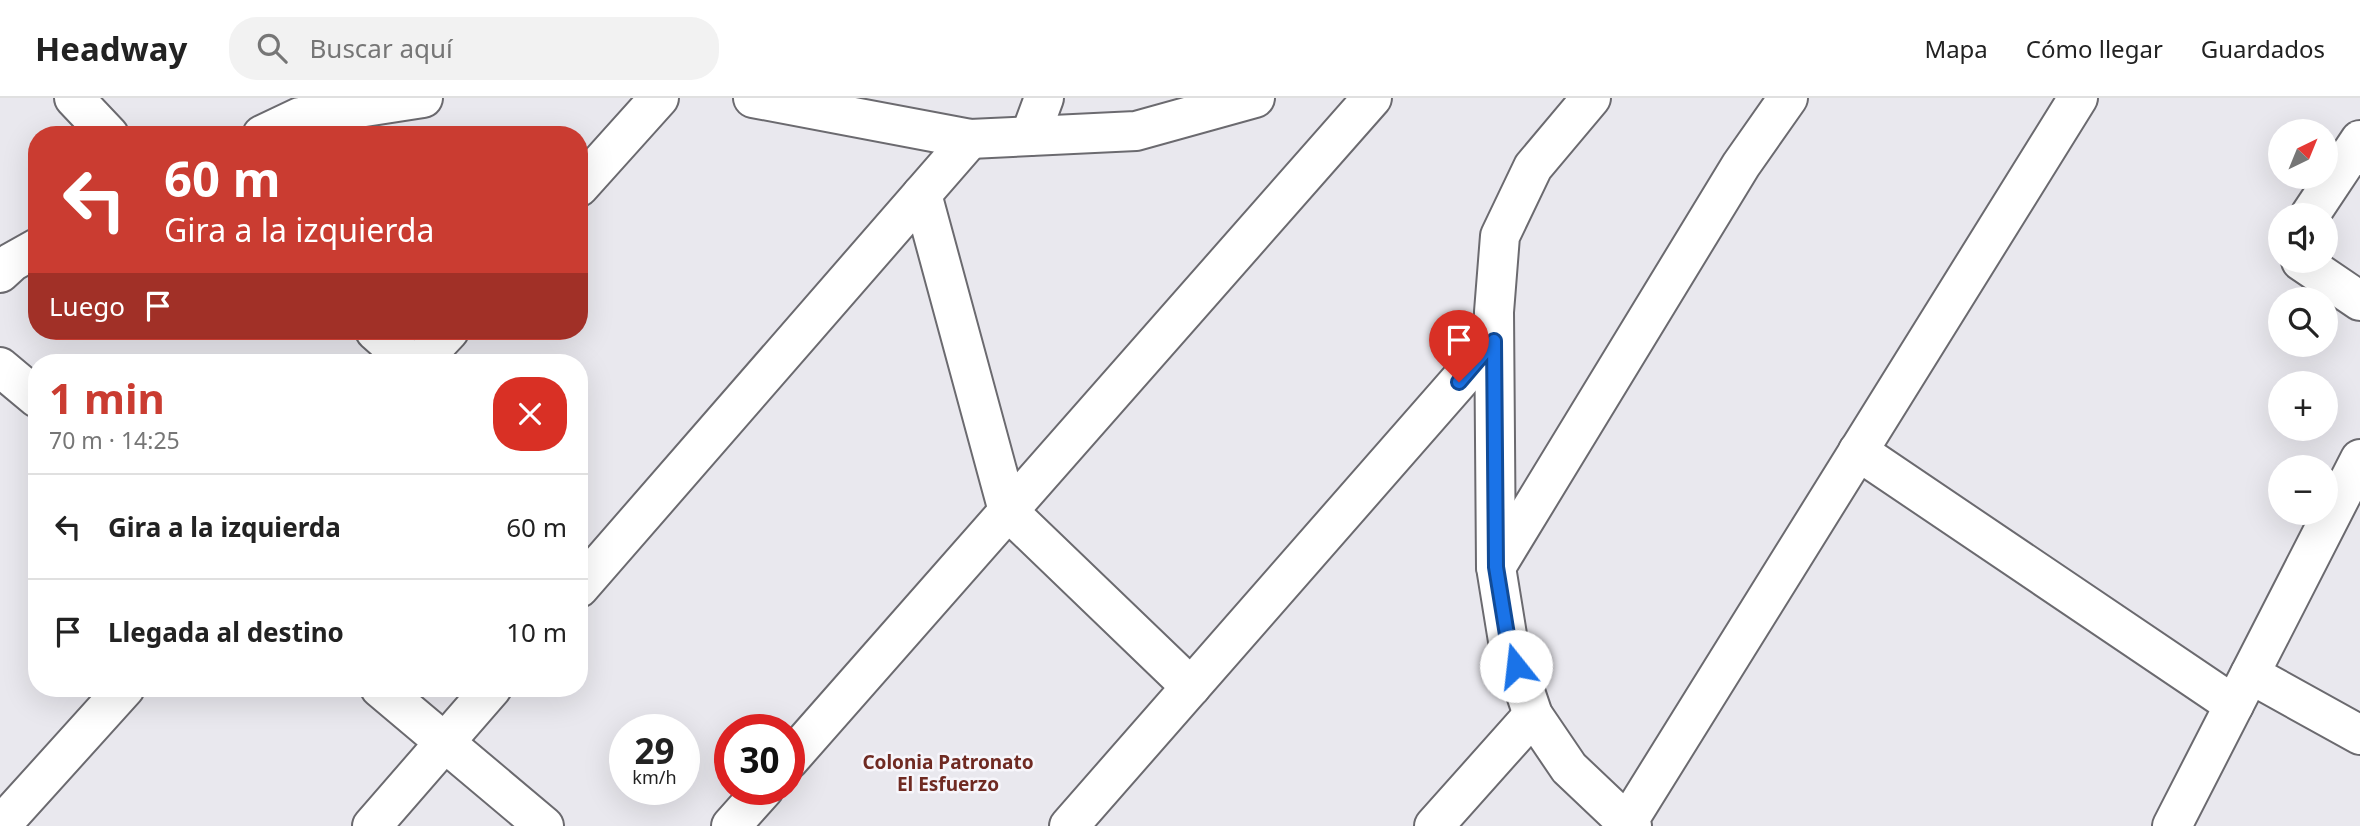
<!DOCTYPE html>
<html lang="es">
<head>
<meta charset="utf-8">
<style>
	body { margin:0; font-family:"Noto Sans",sans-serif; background:#f2f2f2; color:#222; height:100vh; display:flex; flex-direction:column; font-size:26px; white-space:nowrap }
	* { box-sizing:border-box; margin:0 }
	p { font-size:23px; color:#767676 }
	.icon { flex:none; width:38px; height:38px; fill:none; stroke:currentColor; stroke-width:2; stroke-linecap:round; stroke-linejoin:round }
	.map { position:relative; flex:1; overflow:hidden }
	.panel { position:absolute; left:28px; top:256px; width:560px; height:343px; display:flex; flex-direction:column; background:#fff; border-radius:28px; box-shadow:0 7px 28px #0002 }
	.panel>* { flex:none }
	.banner { position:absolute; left:28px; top:28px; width:560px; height:214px; border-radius:28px; box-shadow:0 7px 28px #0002; background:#ca3c31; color:#fff; overflow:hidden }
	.needle { width:46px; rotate:43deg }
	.buttons { position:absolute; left:2268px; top:21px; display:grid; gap:14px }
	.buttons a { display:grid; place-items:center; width:70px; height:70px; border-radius:50%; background:#fff; box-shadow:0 7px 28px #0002; font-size:35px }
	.speed { position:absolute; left:609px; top:616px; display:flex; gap:14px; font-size:35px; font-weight:700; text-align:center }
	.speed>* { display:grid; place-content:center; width:91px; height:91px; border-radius:50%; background:#fff; box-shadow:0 7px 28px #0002; line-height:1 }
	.speed small { font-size:18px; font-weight:400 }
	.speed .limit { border:10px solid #d22; background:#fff; color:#111 }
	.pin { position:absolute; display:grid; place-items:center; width:60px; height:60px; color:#fff; margin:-72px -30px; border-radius:50% 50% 50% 0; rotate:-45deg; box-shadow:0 0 7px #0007 }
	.pin .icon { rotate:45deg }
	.me { position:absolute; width:77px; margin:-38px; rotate:344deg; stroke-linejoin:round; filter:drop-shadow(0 0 5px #0008) }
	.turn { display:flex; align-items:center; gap:24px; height:147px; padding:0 21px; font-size:32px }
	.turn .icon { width:91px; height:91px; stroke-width:2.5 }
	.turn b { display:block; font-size:49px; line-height:60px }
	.then { display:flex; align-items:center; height:66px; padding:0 21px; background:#0003; gap:14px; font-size:26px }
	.round { display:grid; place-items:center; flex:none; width:74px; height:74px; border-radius:28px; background:#f2f2f2 }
	.overview { display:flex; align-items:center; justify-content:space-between; height:119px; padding:0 21px }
	h1 { font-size:42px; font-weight:700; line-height:52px; color:#ca3c31 }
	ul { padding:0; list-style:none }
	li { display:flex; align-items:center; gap:21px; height:105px; padding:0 21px; border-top:2px solid #e0e0e0 }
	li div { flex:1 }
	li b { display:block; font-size:26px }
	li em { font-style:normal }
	header { display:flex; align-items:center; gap:42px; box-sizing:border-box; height:98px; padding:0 35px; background:#fff; border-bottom:2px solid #e0e0e0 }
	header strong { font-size:33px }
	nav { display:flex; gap:38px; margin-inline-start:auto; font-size:24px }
	.search { width:490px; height:63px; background:#f2f2f2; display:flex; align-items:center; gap:18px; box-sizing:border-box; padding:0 24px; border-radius:28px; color:#767676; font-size:26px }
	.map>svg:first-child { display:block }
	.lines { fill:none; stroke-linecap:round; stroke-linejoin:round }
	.minor-casing { stroke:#6b6a6f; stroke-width:42 }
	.minor { stroke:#fff; stroke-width:38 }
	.route-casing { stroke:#114b97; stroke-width:18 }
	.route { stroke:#1a73e8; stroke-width:12 }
	.labels { text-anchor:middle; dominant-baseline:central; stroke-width:5; stroke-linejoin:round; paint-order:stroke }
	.neighbourhood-label { font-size:19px; font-weight:bold; fill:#6f2a22; stroke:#f7f6fb }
</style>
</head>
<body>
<header>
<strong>Headway</strong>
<div class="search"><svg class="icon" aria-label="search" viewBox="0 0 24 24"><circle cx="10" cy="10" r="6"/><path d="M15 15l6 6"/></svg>Buscar aquí</div>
<nav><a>Mapa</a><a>Cómo llegar</a><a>Guardados</a></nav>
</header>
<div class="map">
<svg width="2360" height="728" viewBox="0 0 2360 728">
	<rect width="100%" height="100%" fill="#e9e8ee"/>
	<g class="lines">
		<g class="minor-casing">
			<g id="minor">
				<polyline points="74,0 109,37"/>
				<polyline points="753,0 970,41 1136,33 1255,0"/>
				<polyline points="262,37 300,19 423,0"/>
				<polyline points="1030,38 1044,0"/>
				<polyline points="579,89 659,0"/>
				<polyline points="922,96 1008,413 1191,589"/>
				<polyline points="2310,117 2360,42"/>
				<polyline points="2301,163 2360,203"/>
				<polyline points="0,175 12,164 37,150"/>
				<polyline points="375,233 410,264"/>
				<polyline points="420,264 449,233"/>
				<polyline points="0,269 37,300"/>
				<polyline points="1858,353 2234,607"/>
				<polyline points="1496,469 1494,214 1500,138 1533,69 1591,0"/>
				<polyline points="579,490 970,41"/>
				<polyline points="2250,576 2360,637"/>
				<polyline points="380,590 544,728"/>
				<polyline points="789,662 1372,0"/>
				<polyline points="4,724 125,590"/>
				<polyline points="1627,725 1569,670 1533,617 1508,543 1496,469 1741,67 1788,0"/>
				<polyline points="372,728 492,590"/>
				<polyline points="731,728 764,691"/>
				<polyline points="1069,728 1494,243"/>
				<polyline points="1434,728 1533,617"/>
				<polyline points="1632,728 1627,725 2078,0"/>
				<polyline points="2172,728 2360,361"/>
			</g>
		</g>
		<use href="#minor" class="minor"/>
	</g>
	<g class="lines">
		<g class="route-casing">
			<polyline id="route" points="1459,284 1494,243 1496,469 1508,543 1516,568"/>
		</g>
		<use href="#route" class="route"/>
	</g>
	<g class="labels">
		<g class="neighbourhood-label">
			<text x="948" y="664">Colonia Patronato<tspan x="948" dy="22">El Esfuerzo</tspan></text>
		</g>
	</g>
</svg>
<div class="buttons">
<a><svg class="needle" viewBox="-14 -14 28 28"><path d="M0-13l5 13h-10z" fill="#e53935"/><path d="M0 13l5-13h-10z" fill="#767676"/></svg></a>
<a><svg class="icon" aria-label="sound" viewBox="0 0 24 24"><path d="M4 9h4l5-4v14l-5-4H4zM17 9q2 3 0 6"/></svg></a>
<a><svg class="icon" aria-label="search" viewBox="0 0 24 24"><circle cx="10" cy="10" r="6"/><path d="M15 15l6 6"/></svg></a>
<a>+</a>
<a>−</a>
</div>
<div class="speed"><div>29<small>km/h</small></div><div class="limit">30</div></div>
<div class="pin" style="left:1459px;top:284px;background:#d93025"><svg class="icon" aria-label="arrive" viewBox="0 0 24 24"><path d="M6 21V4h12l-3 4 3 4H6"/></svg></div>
<svg class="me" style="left:1516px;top:568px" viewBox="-20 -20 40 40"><circle r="19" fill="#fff"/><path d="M0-13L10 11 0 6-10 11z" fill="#1a73e8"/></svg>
<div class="banner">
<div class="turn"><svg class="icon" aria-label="left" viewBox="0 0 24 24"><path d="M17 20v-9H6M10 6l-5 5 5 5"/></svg><div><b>60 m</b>Gira a la izquierda</div></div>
<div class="then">Luego<svg class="icon" aria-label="arrive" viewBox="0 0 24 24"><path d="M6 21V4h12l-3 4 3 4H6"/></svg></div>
</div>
<section class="panel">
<div class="overview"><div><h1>1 min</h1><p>70 m · 14:25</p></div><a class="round" style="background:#d93025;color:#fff"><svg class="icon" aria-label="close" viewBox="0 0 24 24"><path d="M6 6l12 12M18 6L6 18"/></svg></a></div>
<ul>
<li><svg class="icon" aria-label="left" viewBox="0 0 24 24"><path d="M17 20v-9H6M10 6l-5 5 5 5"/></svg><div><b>Gira a la izquierda</b></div><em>60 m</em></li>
<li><svg class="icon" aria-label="arrive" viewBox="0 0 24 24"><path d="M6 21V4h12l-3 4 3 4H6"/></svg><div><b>Llegada al destino</b></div><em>10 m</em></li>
</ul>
</section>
</div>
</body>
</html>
